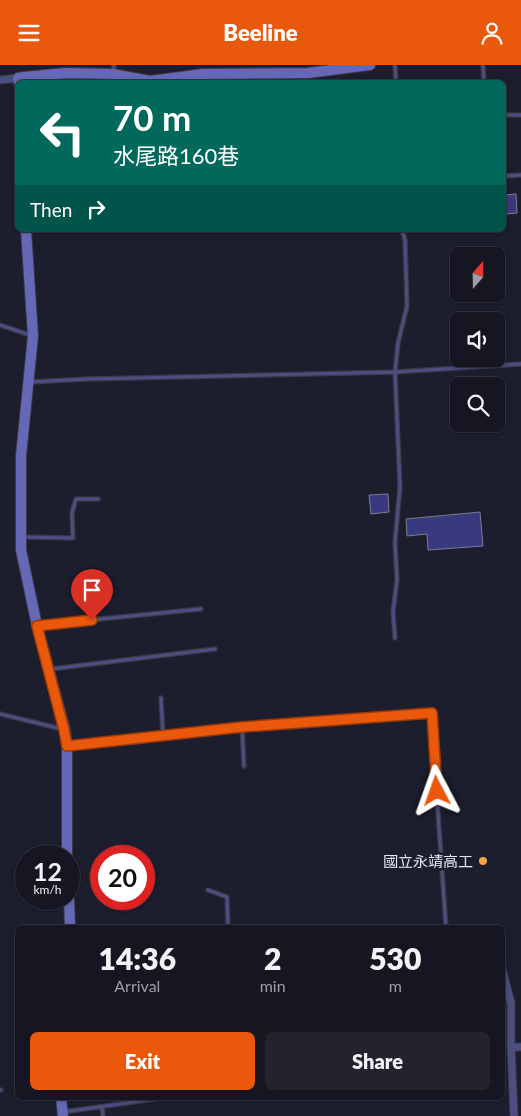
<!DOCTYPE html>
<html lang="en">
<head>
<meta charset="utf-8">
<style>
	body { margin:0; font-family:Lato,"Noto Sans TC",sans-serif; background:#22232f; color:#f1f3f6; height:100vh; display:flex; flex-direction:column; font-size:19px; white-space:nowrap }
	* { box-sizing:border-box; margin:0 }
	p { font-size:16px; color:#9d9fa5 }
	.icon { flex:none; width:28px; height:28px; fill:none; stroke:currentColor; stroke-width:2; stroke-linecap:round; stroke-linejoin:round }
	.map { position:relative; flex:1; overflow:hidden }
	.side { position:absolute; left:15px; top:860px; width:490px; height:175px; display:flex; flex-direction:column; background:#151622; border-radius:8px; box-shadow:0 1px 4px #0004,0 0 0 1px #343540 }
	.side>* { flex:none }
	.banner { position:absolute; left:15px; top:15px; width:491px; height:152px; border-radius:8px; box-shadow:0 1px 4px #0004,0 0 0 1px #343540; background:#00695c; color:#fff; overflow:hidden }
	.needle { width:32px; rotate:20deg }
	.tools { position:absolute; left:450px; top:182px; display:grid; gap:10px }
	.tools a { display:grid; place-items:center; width:55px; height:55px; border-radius:8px; background:#151622; box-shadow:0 1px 4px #0004,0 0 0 1px #343540; font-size:25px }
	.speed { position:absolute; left:15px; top:780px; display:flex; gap:10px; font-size:25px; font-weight:700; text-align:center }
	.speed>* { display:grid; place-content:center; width:65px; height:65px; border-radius:50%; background:#151622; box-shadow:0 1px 4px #0004,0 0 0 1px #343540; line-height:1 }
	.speed small { font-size:12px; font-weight:400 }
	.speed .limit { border:8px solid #d22; background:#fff; color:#111 }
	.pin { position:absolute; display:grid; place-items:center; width:42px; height:42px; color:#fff; margin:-51px -21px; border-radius:50% 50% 50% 0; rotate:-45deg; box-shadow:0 0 5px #0007 }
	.pin .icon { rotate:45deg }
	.me { position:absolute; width:55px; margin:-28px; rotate:356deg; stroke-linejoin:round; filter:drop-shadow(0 0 4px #0008) }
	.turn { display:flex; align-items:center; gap:18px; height:105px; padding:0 15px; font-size:22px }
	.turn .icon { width:65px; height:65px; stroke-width:2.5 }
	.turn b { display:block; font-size:35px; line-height:42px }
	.then { display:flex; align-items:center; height:48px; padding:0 15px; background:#0003; gap:10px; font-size:19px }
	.eta { display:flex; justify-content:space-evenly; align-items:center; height:85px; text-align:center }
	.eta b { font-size:30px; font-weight:800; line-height:35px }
	.primary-button { display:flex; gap:10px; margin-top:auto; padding:10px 15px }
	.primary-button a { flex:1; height:58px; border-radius:8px; background:#ea580c; color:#fff; font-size:20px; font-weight:800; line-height:58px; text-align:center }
	.primary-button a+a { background:#22232f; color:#f1f3f6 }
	header { display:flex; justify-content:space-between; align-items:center; height:65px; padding:0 15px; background:#ea580c; color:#fff; font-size:22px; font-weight:800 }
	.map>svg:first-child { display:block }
	.building { fill:#39397f; stroke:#7b7d91 }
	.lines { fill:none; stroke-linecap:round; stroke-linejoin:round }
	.lane-casing { stroke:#383949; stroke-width:5.5 }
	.street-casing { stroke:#383949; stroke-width:9 }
	.secondary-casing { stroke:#383949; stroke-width:12 }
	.lane { stroke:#4b4e7f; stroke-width:3 }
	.street { stroke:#4b4e7f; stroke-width:7 }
	.secondary { stroke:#6568b6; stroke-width:10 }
	.route-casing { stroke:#983908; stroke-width:12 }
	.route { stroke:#ea580c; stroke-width:9 }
	.poi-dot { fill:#f1a540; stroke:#1c1d2d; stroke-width:2 }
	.labels { text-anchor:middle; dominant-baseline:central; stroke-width:5; stroke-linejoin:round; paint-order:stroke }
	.poi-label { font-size:15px; fill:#e6e8f3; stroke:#1c1d2d; text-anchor:end }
</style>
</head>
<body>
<header><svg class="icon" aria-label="menu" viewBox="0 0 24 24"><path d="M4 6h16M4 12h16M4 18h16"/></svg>Beeline<svg class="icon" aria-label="person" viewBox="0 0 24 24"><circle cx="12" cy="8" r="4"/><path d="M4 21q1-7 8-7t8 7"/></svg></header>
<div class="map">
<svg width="521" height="1051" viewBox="0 0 521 1051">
	<rect width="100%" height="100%" fill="#1c1d2d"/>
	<g class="building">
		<polygon points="516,129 517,148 506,149 504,148 504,130"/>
		<polygon points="388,429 389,447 371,449 369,430"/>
		<polygon points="480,447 483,481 428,485 427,469 407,471 406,454"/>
	</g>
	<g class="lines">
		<g class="lane-casing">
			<g id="lane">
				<polyline points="395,0 396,18"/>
				<polyline points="483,0 484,18"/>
				<polyline points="113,8 114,0"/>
				<polyline points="504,50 521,50"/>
				<polyline points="504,111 521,110"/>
				<polyline points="0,260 30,270"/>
				<polyline points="30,317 87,314 395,307 521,299"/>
				<polyline points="24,472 73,473 72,448 76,434 98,434"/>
				<polyline points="40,560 201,544"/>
				<polyline points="395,573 393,547 397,515 395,477 400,422 395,307 398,278 407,241 405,175 402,165"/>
				<polyline points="51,604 215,584"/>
				<polyline points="161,633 163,671"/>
				<polyline points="0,649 62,664"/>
				<polyline points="242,662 244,701"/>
				<polyline points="69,681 242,662 431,648 446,862"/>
				<polyline points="208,825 227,832 228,862 225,862"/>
				<polyline points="0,1025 1,1025"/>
				<polyline points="102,1043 103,1051"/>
				<polyline points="63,1047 169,1032"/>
			</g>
		</g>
		<g class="street-casing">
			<g id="street">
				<polyline points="0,15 18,13"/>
				<polyline points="502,904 511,938 511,982 514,1051"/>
				<polyline points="511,982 521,982"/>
			</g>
		</g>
		<g class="secondary-casing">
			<g id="secondary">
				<polyline points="19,18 18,13 24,12 66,8 113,9 150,16 203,9 308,8 370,0"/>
				<polyline points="26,165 33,271 21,391 21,485 37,561 65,665 67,681 67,791"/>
				<polyline points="69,834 70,862"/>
				<polyline points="61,1032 63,1051"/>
			</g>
		</g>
		<use href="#lane" class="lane"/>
		<use href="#street" class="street"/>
		<use href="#secondary" class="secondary"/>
	</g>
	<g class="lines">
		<g class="route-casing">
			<polyline id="route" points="92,555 37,561 64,665 67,681 242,662 432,648 437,726"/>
		</g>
		<use href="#route" class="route"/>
	</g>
	<circle class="poi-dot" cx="483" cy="796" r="5"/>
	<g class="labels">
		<g class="poi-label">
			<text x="473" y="796">國立永靖高工</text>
		</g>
	</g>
</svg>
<div class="tools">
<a><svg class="needle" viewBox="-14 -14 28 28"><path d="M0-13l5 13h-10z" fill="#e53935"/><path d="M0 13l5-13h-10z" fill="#9d9fa5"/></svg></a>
<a><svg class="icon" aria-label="sound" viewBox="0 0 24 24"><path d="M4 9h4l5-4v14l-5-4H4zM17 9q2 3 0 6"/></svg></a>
<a><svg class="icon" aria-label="search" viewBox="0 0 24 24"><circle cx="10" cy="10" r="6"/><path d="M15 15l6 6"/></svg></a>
</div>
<div class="speed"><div>12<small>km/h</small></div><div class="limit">20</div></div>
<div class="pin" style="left:92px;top:555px;background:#d93025"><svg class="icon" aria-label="arrive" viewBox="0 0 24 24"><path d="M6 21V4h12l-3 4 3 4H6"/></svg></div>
<svg class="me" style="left:437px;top:726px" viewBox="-20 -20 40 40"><path d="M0-17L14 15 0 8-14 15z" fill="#ea580c" stroke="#fff" stroke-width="4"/></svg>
<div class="banner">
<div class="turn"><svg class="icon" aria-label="left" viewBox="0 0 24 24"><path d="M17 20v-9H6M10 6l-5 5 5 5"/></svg><div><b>70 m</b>水尾路160巷</div></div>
<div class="then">Then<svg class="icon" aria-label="right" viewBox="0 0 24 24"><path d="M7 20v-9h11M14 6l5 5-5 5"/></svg></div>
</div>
<section class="side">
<div class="eta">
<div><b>14:36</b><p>Arrival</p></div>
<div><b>2</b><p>min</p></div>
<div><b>530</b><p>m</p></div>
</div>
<div class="primary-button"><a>Exit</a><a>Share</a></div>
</section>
</div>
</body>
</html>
